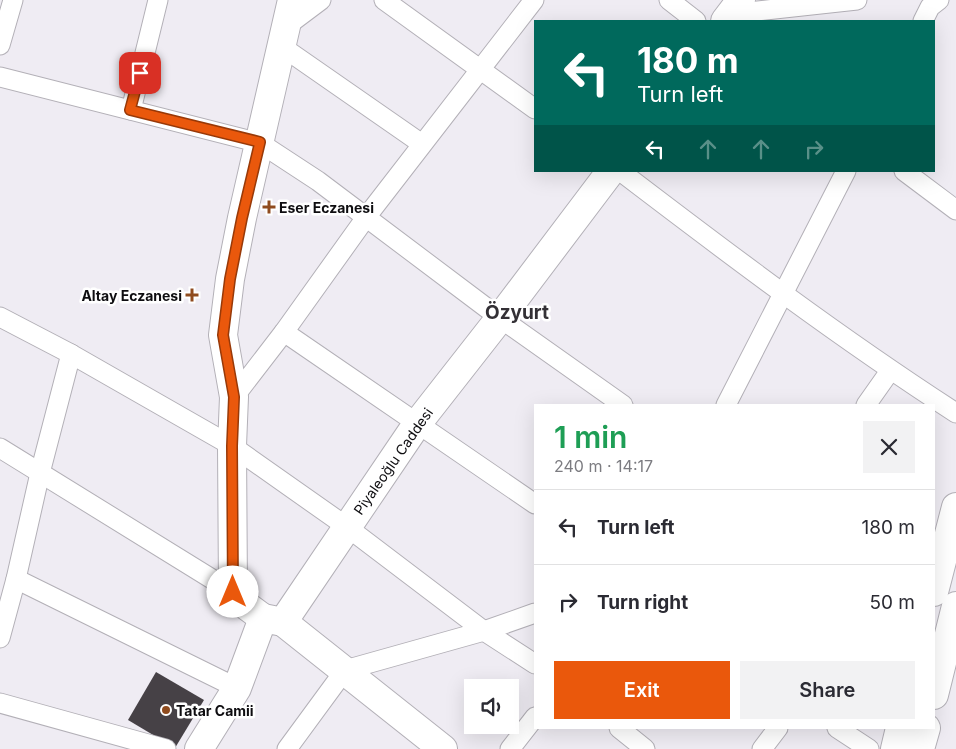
<!DOCTYPE html>
<html lang="en">
<head>
<meta charset="utf-8">
<style>
	body { margin:0; font-family:Inter,sans-serif; background:#f2f2f3; color:#2b2b33; height:100vh; display:flex; flex-direction:column; font-size:19px; white-space:nowrap }
	* { box-sizing:border-box; margin:0 }
	p { font-size:16px; color:#7c7c81 }
	.icon { flex:none; width:28px; height:28px; fill:none; stroke:currentColor; stroke-width:2; stroke-linecap:round; stroke-linejoin:round }
	.map { position:relative; flex:1; overflow:hidden }
	.side { position:absolute; left:534px; top:404px; width:401px; height:325px; display:flex; flex-direction:column; background:#fff; border-radius:0px; box-shadow:0 5px 20px #0002 }
	.side>* { flex:none }
	.top-card { position:absolute; left:534px; top:20px; width:401px; height:152px; border-radius:0px; box-shadow:0 5px 20px #0002; background:#00695c; color:#fff; overflow:hidden }
	.controls { position:absolute; left:464px; top:679px; display:grid; gap:10px }
	.controls a { display:grid; place-items:center; width:55px; height:55px; border-radius:0px; background:#fff; box-shadow:0 5px 20px #0002; font-size:25px }
	.pin { position:absolute; display:grid; place-items:center; width:42px; height:42px; color:#fff; margin:-21px; border-radius:10px; box-shadow:0 2px 8px #0006 }
	.me { position:absolute; width:55px; margin:-28px; rotate:0deg; stroke-linejoin:round; filter:drop-shadow(0 0 4px #0008) }
	.turn { display:flex; align-items:center; gap:18px; height:105px; padding:0 20px; font-size:22px }
	.turn .icon { width:65px; height:65px; stroke-width:2.5 }
	.turn b { display:block; font-size:35px; line-height:42px }
	.lanes { display:flex; align-items:center; height:48px; padding:0 20px; background:#0003; justify-content:center; gap:25px; direction:ltr }
	.lanes .off { opacity:.35 }
	.round { display:grid; place-items:center; flex:none; width:52px; height:52px; border-radius:0px; background:#f2f2f3 }
	.overview { display:flex; align-items:center; justify-content:space-between; height:85px; padding:0 20px }
	h1 { font-size:30px; font-weight:600; line-height:38px; color:#1e9e55 }
	.primary-button { display:flex; gap:10px; margin-top:auto; padding:10px 20px }
	.primary-button a { flex:1; height:58px; border-radius:0px; background:#ea580c; color:#fff; font-size:20px; font-weight:600; line-height:58px; text-align:center }
	.primary-button a+a { background:#f2f2f3; color:#2b2b33 }
	ul { padding:0; list-style:none }
	li { display:flex; align-items:center; gap:15px; height:75px; padding:0 20px; border-top:1px solid #e1e1e2 }
	li div { flex:1 }
	li b { display:block; font-size:19px }
	li em { font-style:normal }
	.map>svg:first-child { display:block }
	.building { fill:#464146 }
	.lines { fill:none; stroke-linecap:round; stroke-linejoin:round }
	.street-casing { stroke:#b3b0b7; stroke-width:21 }
	.secondary-casing { stroke:#b3b0b7; stroke-width:30 }
	.street { stroke:#fff; stroke-width:19 }
	.secondary { stroke:#fff; stroke-width:28 }
	.route-casing { stroke:#983908; stroke-width:12 }
	.route { stroke:#ea580c; stroke-width:9 }
	.poi-dot { fill:#8f4b1e; stroke:#fff; stroke-width:2 }
	.labels { text-anchor:middle; dominant-baseline:central; stroke-width:5; stroke-linejoin:round; paint-order:stroke }
	.poi-label { font-size:14px; font-weight:bold; fill:#0e0d10; stroke:#fff; text-anchor:start }
	.street-label { font-size:14px; fill:#0e0d10; stroke:#fff }
	.district-label { font-size:19px; font-weight:bold; fill:#333035; stroke:#fff }
</style>
</head>
<body>
<div class="map">
<svg width="956" height="749" viewBox="0 0 956 749">
	<rect width="100%" height="100%" fill="#efecf3"/>
	<polygon class="building" points="156,672 204,700 175,748 128,720"/>
	<g class="lines">
		<g class="street-casing">
			<g id="street">
				<polyline points="384,0 535,109"/>
				<polyline points="669,0 696,21"/>
				<polyline points="730,14 857,0"/>
				<polyline points="923,21 930,7 939,0"/>
				<polyline points="285,27 321,0"/>
				<polyline points="0,45 13,0"/>
				<polyline points="281,46 422,144"/>
				<polyline points="0,77 260,143 318,181 500,318 623,405"/>
				<polyline points="131,110 158,0"/>
				<path d="M620 171C730 255 840 338 956 413"/>
				<polyline points="904,171 956,210"/>
				<polyline points="0,317 71,354 232,446 347,527 484,631 535,664"/>
				<polyline points="284,332 535,504"/>
				<polyline points="234,397 284,332 367,216 534,0"/>
				<polyline points="726,405 846,171"/>
				<polyline points="866,405 890,371"/>
				<polyline points="0,448 233,592"/>
				<polyline points="16,579 237,688"/>
				<polyline points="0,638 16,579 40,473 71,354"/>
				<polyline points="0,703 166,749"/>
				<polyline points="619,728 645,749"/>
				<polyline points="837,728 869,749"/>
				<polyline points="287,749 345,670 484,631 535,613"/>
				<polyline points="510,749 535,717"/>
				<polyline points="762,749 778,728"/>
			</g>
		</g>
		<g class="secondary-casing">
			<g id="secondary">
				<polyline points="725,21 741,0"/>
				<polyline points="934,592 956,507"/>
				<polyline points="263,618 244,604 233,592 232,446 234,397 223,335 230,279 242,218 292,0"/>
				<polyline points="283,622 443,749"/>
				<polyline points="934,695 956,606"/>
				<polyline points="199,749 237,688 263,618 283,622 417,424 500,318 611,171"/>
				<polyline points="895,749 900,728"/>
				<polyline points="920,749 926,728"/>
			</g>
		</g>
		<use href="#street" class="street"/>
		<use href="#secondary" class="secondary"/>
	</g>
	<g class="lines">
		<g class="route-casing">
			<polyline id="route" points="140,73 130,110 260,142 242,218 230,279 223,335 234,397 232,446 233,592"/>
		</g>
		<use href="#route" class="route"/>
	</g>
	<g class="poi-dot">
		<path d="M266.5 199.5h5v5h5v5h-5v5h-5v-5h-5v-5h5z"/>
		<path d="M189.5 287.5h5v5h5v5h-5v5h-5v-5h-5v-5h5z"/>
		<circle cx="166" cy="710" r="5"/>
	</g>
	<g class="labels">
		<g class="poi-label">
			<text x="279" y="207">Eser Eczanesi</text>
			<text x="182" y="295" text-anchor="end">Altay Eczanesi</text>
			<text x="176" y="710">Tatar Camii</text>
		</g>
		<g class="street-label">
			<text transform="translate(393 461) rotate(-55)">Piyaleoğlu Caddesi</text>
		</g>
		<g class="district-label">
			<text x="517" y="312">Özyurt</text>
		</g>
	</g>
</svg>
<div class="controls">
<a><svg class="icon" aria-label="sound" viewBox="0 0 24 24"><path d="M4 9h4l5-4v14l-5-4H4zM17 9q2 3 0 6"/></svg></a>
</div>
<div class="pin" style="left:140px;top:73px;background:#d93025"><svg class="icon" aria-label="arrive" viewBox="0 0 24 24"><path d="M6 21V4h12l-3 4 3 4H6"/></svg></div>
<svg class="me" style="left:233px;top:592px" viewBox="-20 -20 40 40"><circle r="19" fill="#fff"/><path d="M0-13L10 11 0 6-10 11z" fill="#ea580c"/></svg>
<div class="top-card">
<div class="turn"><svg class="icon" aria-label="left" viewBox="0 0 24 24"><path d="M17 20v-9H6M10 6l-5 5 5 5"/></svg><div><b>180 m</b>Turn left</div></div>
<div class="lanes"><svg class="icon" aria-label="left" viewBox="0 0 24 24"><path d="M17 20v-9H6M10 6l-5 5 5 5"/></svg><svg class="icon off" aria-label="ahead" viewBox="0 0 24 24"><path d="M12 20V5M6 11l6-6 6 6"/></svg><svg class="icon off" aria-label="ahead" viewBox="0 0 24 24"><path d="M12 20V5M6 11l6-6 6 6"/></svg><svg class="icon off" aria-label="right" viewBox="0 0 24 24"><path d="M7 20v-9h11M14 6l5 5-5 5"/></svg></div>
</div>
<section class="side">
<div class="overview"><div><h1>1 min</h1><p>240 m · 14:17</p></div><a class="round"><svg class="icon" aria-label="close" viewBox="0 0 24 24"><path d="M6 6l12 12M18 6L6 18"/></svg></a></div>
<ul>
<li><svg class="icon" aria-label="left" viewBox="0 0 24 24"><path d="M17 20v-9H6M10 6l-5 5 5 5"/></svg><div><b>Turn left</b></div><em>180 m</em></li>
<li><svg class="icon" aria-label="right" viewBox="0 0 24 24"><path d="M7 20v-9h11M14 6l5 5-5 5"/></svg><div><b>Turn right</b></div><em>50 m</em></li>
</ul>
<div class="primary-button"><a>Exit</a><a>Share</a></div>
</section>
</div>
</body>
</html>
